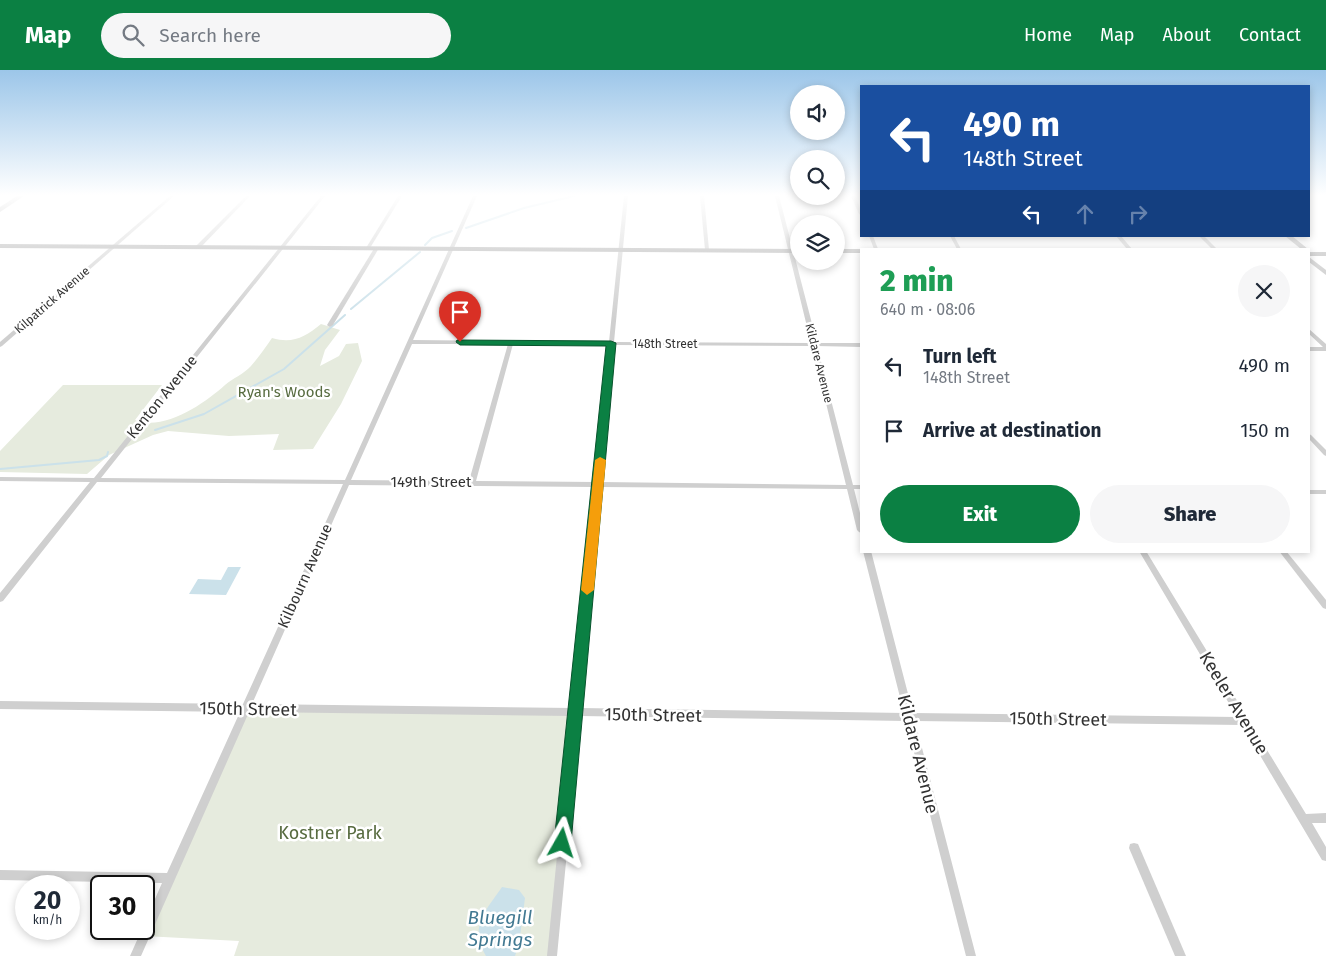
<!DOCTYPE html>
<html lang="en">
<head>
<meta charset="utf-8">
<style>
	body { margin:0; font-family:"Fira Sans",sans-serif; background:#f6f6f7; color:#1f2937; height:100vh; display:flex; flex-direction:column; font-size:19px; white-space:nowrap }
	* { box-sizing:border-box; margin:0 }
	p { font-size:16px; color:#747a83 }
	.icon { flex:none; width:28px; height:28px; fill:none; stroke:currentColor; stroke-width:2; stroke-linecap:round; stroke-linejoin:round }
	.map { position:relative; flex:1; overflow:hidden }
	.drawer { position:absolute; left:860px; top:178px; width:450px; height:305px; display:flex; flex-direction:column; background:#fff; border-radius:0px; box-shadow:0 2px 8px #0003 }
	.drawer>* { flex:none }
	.banner { position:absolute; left:860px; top:15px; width:450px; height:152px; border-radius:0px; box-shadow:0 2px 8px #0003; background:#1a4fa0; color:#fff; overflow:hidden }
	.controls { position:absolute; left:790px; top:15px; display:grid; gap:10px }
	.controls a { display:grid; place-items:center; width:55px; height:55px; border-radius:50%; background:#fff; box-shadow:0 2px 8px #0003; font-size:25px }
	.speed { position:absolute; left:15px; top:805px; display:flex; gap:10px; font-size:25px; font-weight:700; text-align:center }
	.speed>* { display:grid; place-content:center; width:65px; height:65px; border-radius:50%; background:#fff; box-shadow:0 2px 8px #0003; line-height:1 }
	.speed small { font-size:12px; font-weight:400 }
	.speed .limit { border:2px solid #111; border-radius:8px; background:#fff; color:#111 }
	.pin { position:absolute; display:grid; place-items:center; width:42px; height:42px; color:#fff; margin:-51px -21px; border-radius:50% 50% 50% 0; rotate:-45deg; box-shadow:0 0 5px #0007 }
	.pin .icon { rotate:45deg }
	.me { position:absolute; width:55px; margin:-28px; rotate:6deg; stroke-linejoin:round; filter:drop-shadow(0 0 4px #0008) }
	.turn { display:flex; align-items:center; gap:18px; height:105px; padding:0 20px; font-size:22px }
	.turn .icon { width:65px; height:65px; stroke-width:2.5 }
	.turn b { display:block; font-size:35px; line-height:42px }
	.lanes { display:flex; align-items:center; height:48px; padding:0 20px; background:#0003; justify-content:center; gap:25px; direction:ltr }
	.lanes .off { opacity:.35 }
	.round { display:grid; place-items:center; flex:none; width:52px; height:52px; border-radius:26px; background:#f6f6f7 }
	.headline { display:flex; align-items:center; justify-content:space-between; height:85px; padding:0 20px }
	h1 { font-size:30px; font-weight:800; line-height:38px; color:#1e9e55 }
	.action { display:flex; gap:10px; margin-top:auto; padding:10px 20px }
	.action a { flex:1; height:58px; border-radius:30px; background:#0b8043; color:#fff; font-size:20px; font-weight:800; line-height:58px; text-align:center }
	.action a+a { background:#f6f6f7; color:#1f2937 }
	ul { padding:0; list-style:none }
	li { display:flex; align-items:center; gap:15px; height:65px; padding:0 20px }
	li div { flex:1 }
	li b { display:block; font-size:19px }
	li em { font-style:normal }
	header { display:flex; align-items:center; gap:30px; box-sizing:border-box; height:70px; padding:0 25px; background:#0b8043; color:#fff }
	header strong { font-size:24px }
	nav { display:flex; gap:28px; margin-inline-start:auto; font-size:18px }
	.search { width:350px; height:45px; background:#f6f6f7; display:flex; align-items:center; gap:12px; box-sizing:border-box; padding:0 18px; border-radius:28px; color:#747a83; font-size:19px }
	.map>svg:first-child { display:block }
	.green { fill:#e6ebde }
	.water { fill:#cbe1ea }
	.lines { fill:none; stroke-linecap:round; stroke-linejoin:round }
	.stream { stroke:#cbe1ea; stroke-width:2 }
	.minor { fill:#cfcfcf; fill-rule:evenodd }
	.secondary { fill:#bcbcbc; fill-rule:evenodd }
	.primary { fill:#aaa; fill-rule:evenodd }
	.route { fill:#0b8043; stroke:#07532c }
	.slow { fill:#f59e0b }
	.labels { text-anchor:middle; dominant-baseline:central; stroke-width:5; stroke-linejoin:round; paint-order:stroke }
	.far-street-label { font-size:12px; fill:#323232; stroke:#fff }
	.park-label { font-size:15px; fill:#586c40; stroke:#fff }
	.street-label { font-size:15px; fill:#323232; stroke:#fff }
	.near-street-label { font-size:18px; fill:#323232; stroke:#fff }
	.near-park-label { font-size:18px; fill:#586c40; stroke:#fff }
	.near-water-label { font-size:19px; font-style:italic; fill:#427992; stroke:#fff }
</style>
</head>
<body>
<header>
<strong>Map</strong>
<div class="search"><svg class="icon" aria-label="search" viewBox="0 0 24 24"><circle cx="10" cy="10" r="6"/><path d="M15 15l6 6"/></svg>Search here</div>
<nav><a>Home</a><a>Map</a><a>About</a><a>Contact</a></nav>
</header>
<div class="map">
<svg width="1326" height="886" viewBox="0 0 1326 886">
	<rect width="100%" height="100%" fill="#fff"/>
	<g class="green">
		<path d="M321 254 340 260 325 280 320 296 339 286 346 274 358 273 362 291 341 334 313 379 273 380 279 364 229 366 168 361 153 365 109 385 87 404 0 402V381L63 315H162L135 350C164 362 205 333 225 315 233 308 244 304 251 296 258 288 265 278 272 268 293 274 305 267 321 254Z"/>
		<polygon points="246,639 575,644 552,886 234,886 239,871 144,866"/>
	</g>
	<g class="water">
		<polygon points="228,497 241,497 226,525 189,524 198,509 221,510"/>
		<path d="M502 817 519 820 525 828 519 874 515 886H486C469 856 485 842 502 817Z"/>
	</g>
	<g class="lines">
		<g class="stream">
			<polyline points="466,158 524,138 574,126"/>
			<polyline points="425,175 432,168 452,161"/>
			<polyline points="351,239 420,182"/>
			<polyline points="155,360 204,344 284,299 345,245"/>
			<polyline points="0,399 99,390 107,386 108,382"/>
		</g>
		<g class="minor">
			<polygon points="170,126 174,126 2,276 0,277 0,272"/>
			<polygon points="246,126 250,126 200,178 196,178 196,176"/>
			<path d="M321 126H325L101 408 345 410 473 126H477L413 270 609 272 624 126H628L614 272 811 273 775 126H779L817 273H861V277L817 276 853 415H861V419H854L861 447V463L859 462 857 460 847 419 601 417 580 638 904 643 863 481H871L913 643 1237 647 1139 481H1146L1247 647 1249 648 1250 652 1306 744 1326 743V753H1312L1326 777V791L1322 790 1242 655 915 651 976 886H966L906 651 580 646 557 886H547L571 646 249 642 141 886H130L142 859H144V854L162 813 0 810V800L167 803 240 642 0 639V631L243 634 343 414 97 412 3 531 0 532V523L90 412 0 411V407L94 408ZM412 274H508L469 411 351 410ZM513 274 609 275 595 412 476 411ZM614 275 812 276 846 415 601 412ZM349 415 594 417 572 638 252 634Z"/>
			<polygon points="398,126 402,126 370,178 366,179 366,178"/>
			<polygon points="700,126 704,126 709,180 707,181 705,180"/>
			<polygon points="851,126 855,126 861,140 861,145 859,144"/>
			<polygon points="869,166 873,166 878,179 874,179"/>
			<polygon points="950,166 954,166 961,179 957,179"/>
			<polygon points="1116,166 1121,166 1132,179 1127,179"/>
			<polygon points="1199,166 1204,166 1217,179 1212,179"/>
			<polygon points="375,177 379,178 333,255 330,257 328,256 327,255"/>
			<polygon points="1309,259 1326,274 1326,281 1309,281 1309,277 1323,277 1309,264"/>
			<polygon points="1309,364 1311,365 1326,380 1326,386 1324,385 1309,369"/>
			<rect x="1309" y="420" width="17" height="4"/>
			<polygon points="1279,481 1286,481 1326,530 1326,539 1323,538"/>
			<polygon points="1134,773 1138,774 1186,886 1175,886 1129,778 1130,774"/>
		</g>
		<g class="secondary">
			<polygon points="1285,166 1292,166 1308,179 1301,179"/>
			<polygon points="1309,187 1326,200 1326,205 1309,192"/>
		</g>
		<g class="primary">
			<polygon points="17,126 24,126 0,142 0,137"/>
			<polygon points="0,174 799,179 799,183 0,178"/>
			<rect x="836" y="179" width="25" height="4"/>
			<rect x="1309" y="182" width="17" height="4"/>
		</g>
	</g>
	<linearGradient id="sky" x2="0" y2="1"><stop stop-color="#9cc6e9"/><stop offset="0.5" stop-color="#fff"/><stop offset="1" stop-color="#fff" stop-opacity="0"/></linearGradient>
	<rect width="1326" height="250" fill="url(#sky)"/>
	<polygon class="route" points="457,270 611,271 616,273 571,773 568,779 562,782 557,779 554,773 606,276 460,275 456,272"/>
	<polygon class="slow" points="600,387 606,390 594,520 587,525 581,520 595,390"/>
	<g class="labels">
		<g class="far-street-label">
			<text transform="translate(52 230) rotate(-41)">Kilpatrick Avenue</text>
			<text x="665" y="274">148th Street</text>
			<text transform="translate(819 293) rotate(76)">Kildare Avenue</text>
		</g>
		<g class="park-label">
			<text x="284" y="322">Ryan's Woods</text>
		</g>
		<g class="street-label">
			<text transform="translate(162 327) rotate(-51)">Kenton Avenue</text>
			<text x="431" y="412">149th Street</text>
			<text transform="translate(305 506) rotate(-66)">Kilbourn Avenue</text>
		</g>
		<g class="near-street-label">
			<text transform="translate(1234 633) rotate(59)">Keeler Avenue</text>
			<text transform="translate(248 639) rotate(1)">150th Street</text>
			<text transform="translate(653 645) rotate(1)">150th Street</text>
			<text transform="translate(1058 649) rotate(1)">150th Street</text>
			<text transform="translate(918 684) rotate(76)">Kildare Avenue</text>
		</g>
		<g class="near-park-label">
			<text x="330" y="763">Kostner Park</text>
		</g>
		<g class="near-water-label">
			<text x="500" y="847">Bluegill<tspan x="500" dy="22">Springs</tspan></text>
		</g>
	</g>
</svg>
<div class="controls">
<a><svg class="icon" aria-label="sound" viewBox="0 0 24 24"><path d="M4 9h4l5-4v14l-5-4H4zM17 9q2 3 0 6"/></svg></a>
<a><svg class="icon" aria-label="search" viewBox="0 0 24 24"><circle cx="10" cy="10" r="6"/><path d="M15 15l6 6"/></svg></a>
<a><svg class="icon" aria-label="layers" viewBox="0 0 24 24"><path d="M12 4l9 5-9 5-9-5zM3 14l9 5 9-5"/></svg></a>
</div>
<div class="speed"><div>20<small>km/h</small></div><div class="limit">30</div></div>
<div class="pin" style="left:460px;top:272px;background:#d93025"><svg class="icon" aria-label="arrive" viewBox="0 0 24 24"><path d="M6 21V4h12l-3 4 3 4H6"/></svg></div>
<svg class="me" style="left:562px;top:773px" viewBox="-20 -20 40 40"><path d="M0-17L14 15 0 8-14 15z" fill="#0b8043" stroke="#fff" stroke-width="4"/></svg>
<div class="banner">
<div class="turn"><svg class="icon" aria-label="left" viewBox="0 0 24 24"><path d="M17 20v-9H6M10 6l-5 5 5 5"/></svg><div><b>490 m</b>148th Street</div></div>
<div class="lanes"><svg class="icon" aria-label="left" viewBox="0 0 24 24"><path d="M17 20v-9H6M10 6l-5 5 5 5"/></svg><svg class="icon off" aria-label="ahead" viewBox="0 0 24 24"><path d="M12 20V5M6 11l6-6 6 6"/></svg><svg class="icon off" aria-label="right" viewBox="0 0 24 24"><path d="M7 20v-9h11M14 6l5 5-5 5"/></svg></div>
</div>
<section class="drawer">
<div class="headline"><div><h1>2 min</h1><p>640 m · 08:06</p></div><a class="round"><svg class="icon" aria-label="close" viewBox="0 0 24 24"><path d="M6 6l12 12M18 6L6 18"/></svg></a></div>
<ul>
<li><svg class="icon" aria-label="left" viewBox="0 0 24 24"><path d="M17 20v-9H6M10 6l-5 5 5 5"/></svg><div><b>Turn left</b><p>148th Street</p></div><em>490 m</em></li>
<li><svg class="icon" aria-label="arrive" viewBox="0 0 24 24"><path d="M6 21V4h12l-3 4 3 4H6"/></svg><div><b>Arrive at destination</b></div><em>150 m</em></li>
</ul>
<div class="action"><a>Exit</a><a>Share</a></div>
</section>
</div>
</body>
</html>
